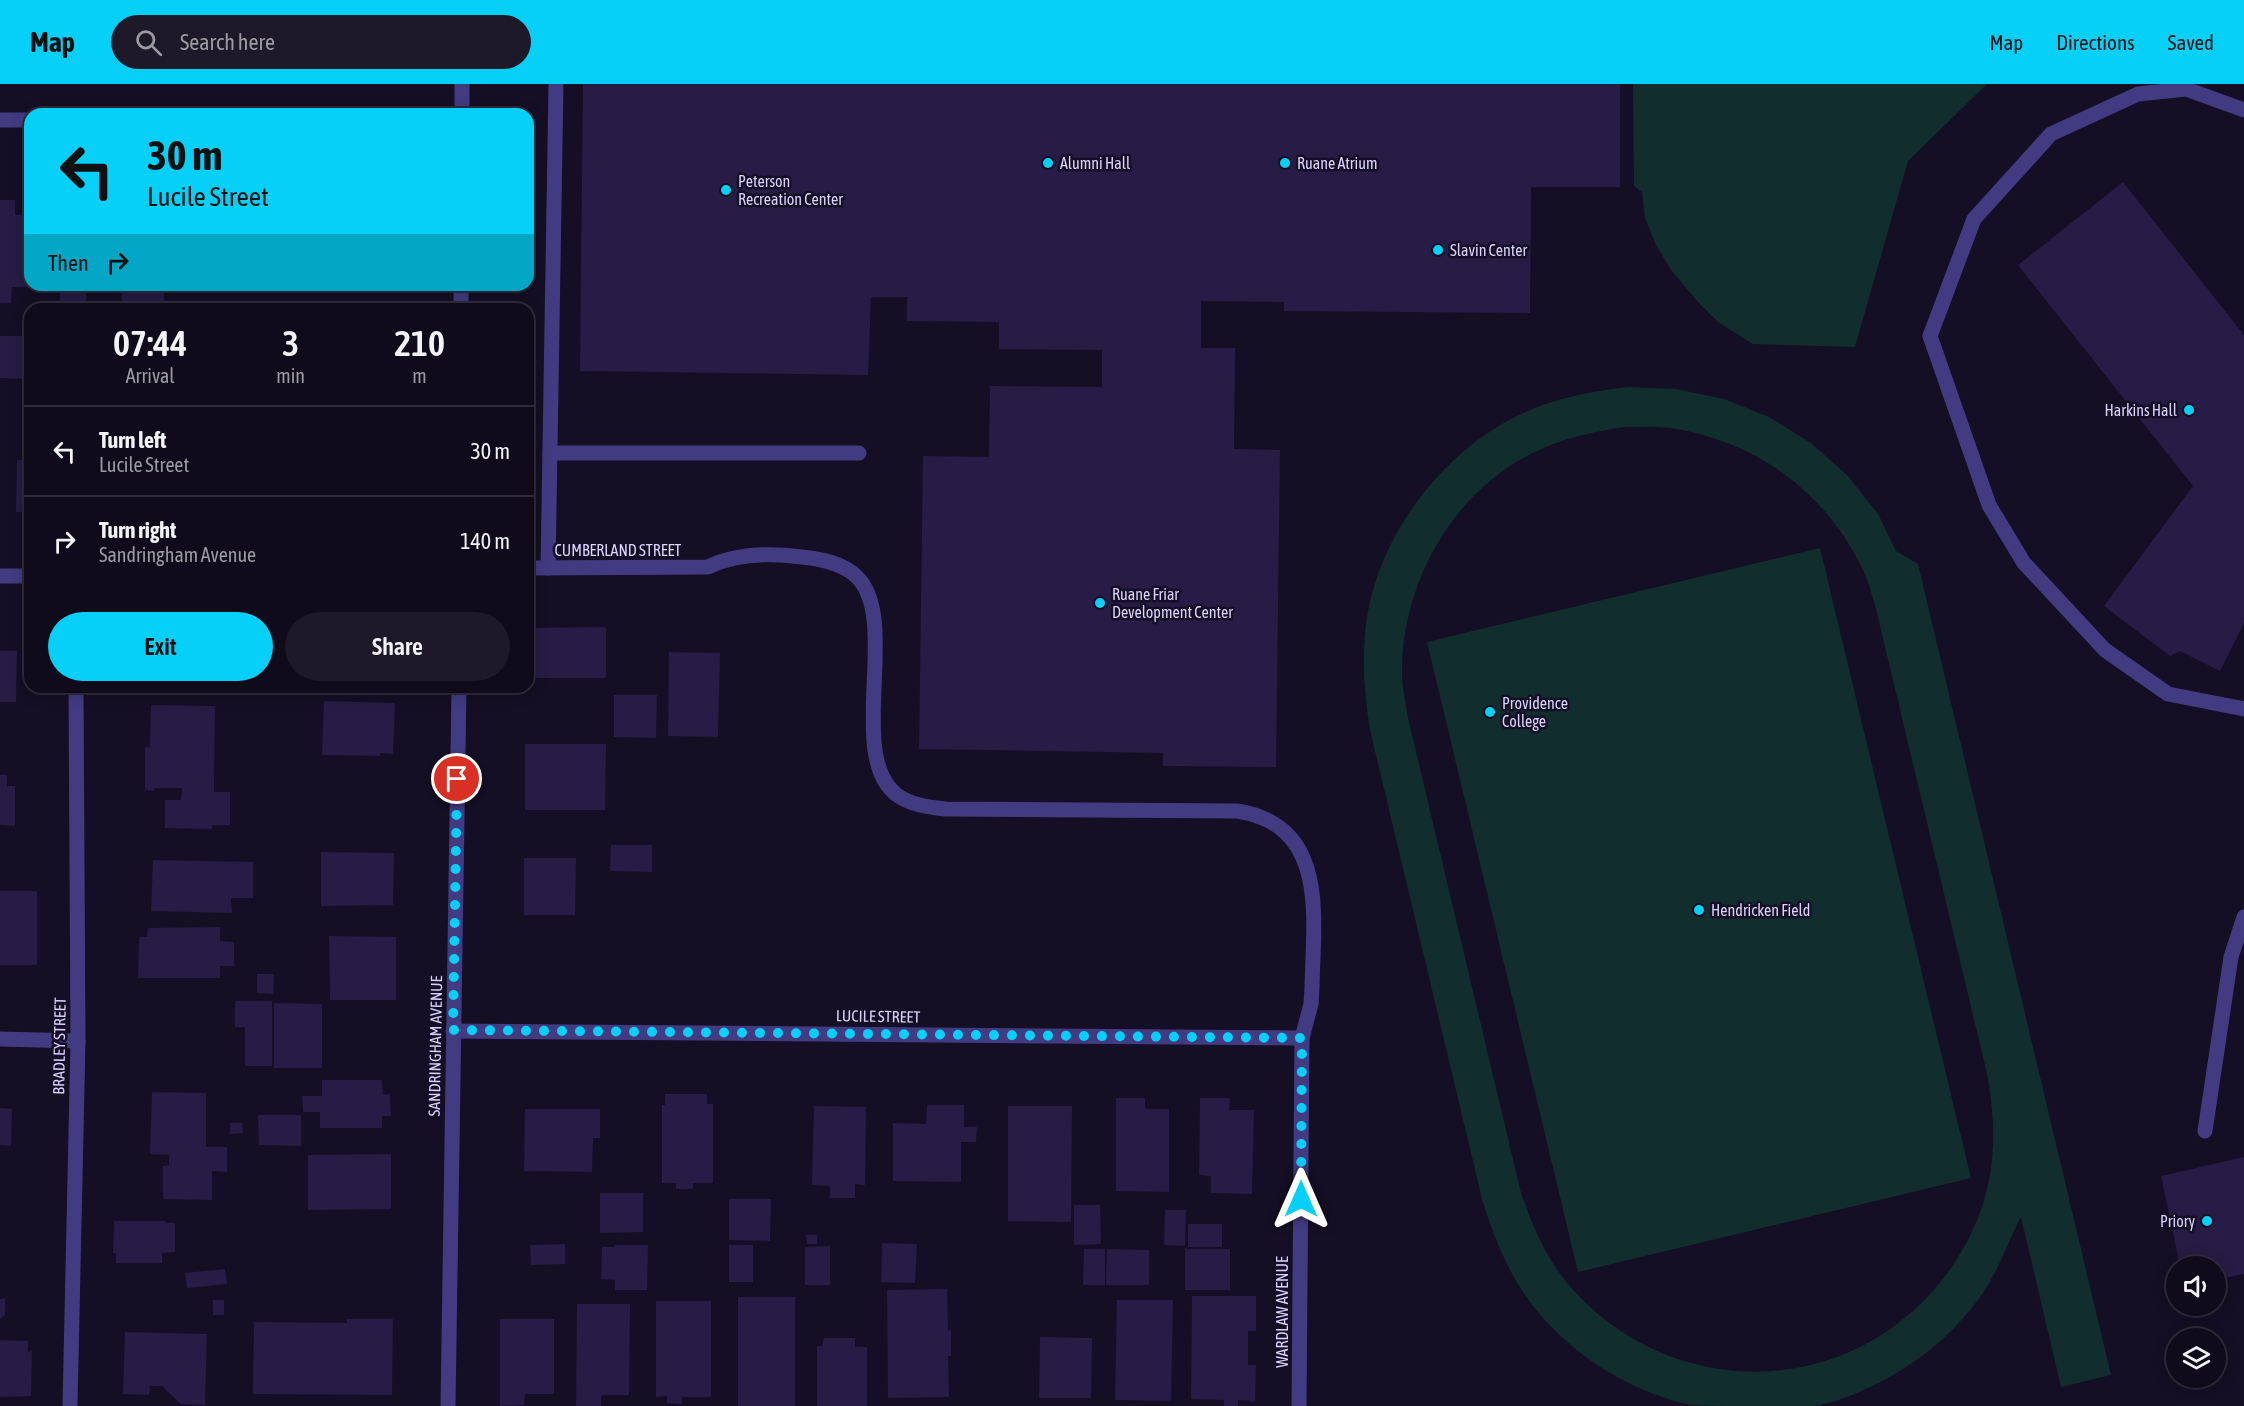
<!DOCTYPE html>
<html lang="en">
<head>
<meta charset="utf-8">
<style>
	body { margin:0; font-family:"Asap Condensed",sans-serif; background:#1d1928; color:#f1f3f6; height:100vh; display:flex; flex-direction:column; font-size:22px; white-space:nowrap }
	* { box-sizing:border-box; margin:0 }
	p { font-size:20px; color:#9b9ba3 }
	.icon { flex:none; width:33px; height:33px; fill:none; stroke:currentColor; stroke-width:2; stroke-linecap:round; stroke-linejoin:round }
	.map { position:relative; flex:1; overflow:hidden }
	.details { position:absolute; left:24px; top:219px; width:510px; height:390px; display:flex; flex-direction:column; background:#0f0b1b; border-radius:18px; box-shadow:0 3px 15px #0003,0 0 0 2px #2f2b3a }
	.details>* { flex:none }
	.top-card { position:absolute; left:24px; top:24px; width:510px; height:183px; border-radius:18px; box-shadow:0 3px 15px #0003,0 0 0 2px #2f2b3a; background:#06d0f7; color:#111; overflow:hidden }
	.fabs { position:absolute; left:2166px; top:1172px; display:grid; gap:12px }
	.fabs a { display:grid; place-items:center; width:60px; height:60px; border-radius:50%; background:#0f0b1b; box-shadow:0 3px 15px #0003,0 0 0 2px #2f2b3a; font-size:30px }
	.pin { position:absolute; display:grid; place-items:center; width:51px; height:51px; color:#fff; margin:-26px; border:3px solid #fff; border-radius:50%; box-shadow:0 2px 6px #0007 }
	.me { position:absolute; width:66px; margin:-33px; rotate:0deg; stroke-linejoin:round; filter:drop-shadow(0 0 4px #0008) }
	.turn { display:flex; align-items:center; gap:21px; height:126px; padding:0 24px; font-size:27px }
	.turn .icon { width:78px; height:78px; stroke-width:2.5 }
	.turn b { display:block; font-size:42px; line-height:51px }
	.then { display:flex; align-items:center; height:57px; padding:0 24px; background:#0003; gap:12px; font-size:22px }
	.eta { display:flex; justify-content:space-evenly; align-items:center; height:102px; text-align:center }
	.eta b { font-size:36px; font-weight:600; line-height:42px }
	.primary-button { display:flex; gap:12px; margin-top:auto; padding:12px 24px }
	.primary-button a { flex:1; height:69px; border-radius:36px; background:#06d0f7; color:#111; font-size:24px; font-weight:600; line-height:69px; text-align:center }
	.primary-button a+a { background:#1d1928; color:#f1f3f6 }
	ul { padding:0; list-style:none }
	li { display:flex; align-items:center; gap:18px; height:90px; padding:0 24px; border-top:2px solid #2f2b3a }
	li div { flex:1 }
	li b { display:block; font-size:22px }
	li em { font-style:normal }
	header { display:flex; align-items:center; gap:36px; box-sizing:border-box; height:84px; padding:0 30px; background:#06d0f7; color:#111 }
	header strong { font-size:28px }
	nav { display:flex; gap:33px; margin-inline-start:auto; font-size:21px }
	.search { width:420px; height:54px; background:#1d1928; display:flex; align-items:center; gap:15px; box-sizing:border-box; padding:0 21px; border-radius:33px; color:#9b9ba3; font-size:22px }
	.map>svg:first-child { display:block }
	.green { fill:#122d2e; fill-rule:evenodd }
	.building { fill:#261c45 }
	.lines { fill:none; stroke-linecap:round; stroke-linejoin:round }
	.minor { stroke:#423b82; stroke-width:15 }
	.route { stroke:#06d0f7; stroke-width:10; stroke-dasharray:0 18 }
	.poi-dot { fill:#06d0f7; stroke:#140f24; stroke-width:2 }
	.labels { text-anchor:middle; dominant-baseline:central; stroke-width:5; stroke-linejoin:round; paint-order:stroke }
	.poi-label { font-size:16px; fill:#dbd3fe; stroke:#140f24; text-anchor:start }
	.street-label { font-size:16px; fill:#dbd3fe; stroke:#140f24 }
</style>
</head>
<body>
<header>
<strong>Map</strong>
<div class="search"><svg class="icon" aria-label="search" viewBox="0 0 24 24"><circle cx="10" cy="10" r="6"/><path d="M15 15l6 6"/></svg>Search here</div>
<nav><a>Map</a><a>Directions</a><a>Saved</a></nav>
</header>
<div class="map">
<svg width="2244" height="1322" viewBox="0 0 2244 1322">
	<rect width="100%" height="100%" fill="#140f24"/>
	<g class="green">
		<polygon points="1633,0 1987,0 1908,77 1855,263 1753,260 1718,238 1698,218 1671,186 1656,161 1645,134 1642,108 1634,102"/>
		<path d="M1628 303 1676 305 1724 315 1769 333 1811 359 1847 391 1878 430 1896 467 1918 480 2111 1291 2061 1303 2021 1133C2011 1151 2004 1172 1994 1190 1981 1216 1959 1241 1937 1260 1907 1286 1852 1317 1813 1322 1795 1322 1776 1322 1758 1322 1737 1322 1711 1322 1690 1321 1620 1305 1551 1258 1515 1195 1500 1169 1491 1143 1482 1115L1370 646C1365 614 1362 583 1365 551 1372 455 1446 359 1535 324 1565 312 1596 307 1628 303ZM1625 343C1640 343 1656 342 1671 344 1756 357 1826 408 1863 486 1869 498 1872 512 1876 525L1988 994C1992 1021 1995 1047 1992 1075 1988 1124 1964 1173 1931 1209 1836 1314 1675 1313 1578 1211 1550 1183 1534 1146 1521 1109L1408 634C1406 619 1402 603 1402 588 1402 495 1457 399 1546 363 1572 352 1598 347 1625 343Z"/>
		<polygon points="1820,464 1971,1094 1578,1188 1427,558"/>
	</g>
	<g class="building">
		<polygon points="583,0 1620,0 1620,103 1531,103 1530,229 1284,227 1284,218 1201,217 1201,264 1235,264 1234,365 1280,366 1276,683 1163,682 1163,669 919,665 923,372 989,373 990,302 1102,303 1102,266 999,265 999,238 907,237 907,213 871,213 868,291 580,287"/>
		<polygon points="2123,98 2244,251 2244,539 2220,587 2180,567 2170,572 2104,522 2193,402 2018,181"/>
		<polygon points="0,116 15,116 15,131 29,131 29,203 12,203 11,219 0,219"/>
		<rect x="60" y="201" width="26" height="16"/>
		<rect x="288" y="201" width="17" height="8"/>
		<rect x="122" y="208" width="42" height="17"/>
		<polygon points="0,252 30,252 30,295 0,294"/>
		<polygon points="17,376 30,376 30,428 16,428"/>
		<polygon points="606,543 606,594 528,594 529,544"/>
		<polygon points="0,567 17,567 16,618 0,618"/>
		<polygon points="669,568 720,569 718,653 668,652"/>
		<polygon points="322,603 338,603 337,609 322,607"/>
		<polygon points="614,611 657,611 656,654 614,653"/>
		<polygon points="324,617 395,619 393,670 380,669 380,672 322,671"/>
		<polygon points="151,621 215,622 214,708 230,708 230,741 212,741 212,745 165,744 165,716 181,716 182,704 154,704 154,707 145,706 145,663 150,663"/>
		<polygon points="525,660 606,660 605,726 525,726"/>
		<polygon points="0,691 7,691 7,702 15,702 15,742 0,741"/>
		<polygon points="611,761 652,761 652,788 610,787"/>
		<polygon points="321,768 394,769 393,821 321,822"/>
		<polygon points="524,774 576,774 575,831 524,831"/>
		<polygon points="153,776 253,778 253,814 231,814 232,829 151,827"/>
		<rect x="0" y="807" width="37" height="74"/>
		<polygon points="220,843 220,857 234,858 234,882 220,882 220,894 138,894 139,853 147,853 148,844"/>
		<polygon points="329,852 396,853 396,916 330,916"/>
		<polygon points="257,890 274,890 273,910 257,909"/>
		<polygon points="235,917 272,917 272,982 245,982 245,943 235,943"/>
		<polygon points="274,919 322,920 322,984 274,984"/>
		<polygon points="322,996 382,996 383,1011 390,1010 391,1032 382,1032 382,1044 320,1044 320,1028 303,1028 302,1012 322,1012"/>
		<polygon points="152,1008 206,1009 206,1063 227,1063 227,1088 212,1087 212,1116 163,1115 163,1082 169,1081 169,1071 150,1070"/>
		<polygon points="665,1010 707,1010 707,1020 713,1020 713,1099 693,1099 693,1105 676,1105 676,1099 662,1099 662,1021 665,1021"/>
		<polygon points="1116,1014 1145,1014 1145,1025 1169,1025 1169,1108 1116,1107"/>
		<polygon points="1200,1014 1230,1014 1229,1026 1254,1026 1252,1110 1211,1109 1211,1092 1199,1091"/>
		<polygon points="927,1021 964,1021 964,1043 977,1043 976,1058 961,1058 961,1098 893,1097 893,1039 926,1040"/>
		<polygon points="814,1022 866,1023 865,1101 855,1100 855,1114 830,1114 830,1102 812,1101"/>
		<polygon points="1008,1022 1072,1022 1071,1138 1008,1137"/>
		<polygon points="0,1024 12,1025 11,1062 0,1061"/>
		<polygon points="525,1025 600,1025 600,1054 593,1054 592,1088 524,1087"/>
		<polygon points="258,1031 301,1031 301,1062 259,1061"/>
		<polygon points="230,1039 242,1039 243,1049 230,1050"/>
		<polygon points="391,1070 391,1125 308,1126 308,1071"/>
		<polygon points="2244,1073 2244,1190 2216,1196 2216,1182 2180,1182 2161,1092"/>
		<polygon points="600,1109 643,1109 643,1148 600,1149"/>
		<polygon points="729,1115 771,1115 770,1157 729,1156"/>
		<polygon points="1074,1121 1100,1121 1101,1160 1074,1161"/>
		<polygon points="1165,1126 1186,1126 1185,1162 1164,1161"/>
		<polygon points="114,1137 165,1137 166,1139 175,1139 175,1168 162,1169 162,1179 116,1179 116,1169 113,1169"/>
		<rect x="1188" y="1140" width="34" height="23"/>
		<polygon points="806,1151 817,1151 817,1160 807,1160"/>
		<polygon points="882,1159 917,1160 915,1199 881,1198"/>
		<polygon points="565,1160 565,1180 531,1181 530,1161"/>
		<polygon points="615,1161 648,1161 647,1206 615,1206 615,1196 601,1195 602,1163 615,1163"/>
		<rect x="729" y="1161" width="24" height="37"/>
		<polygon points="830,1162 830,1201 805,1201 805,1163"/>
		<polygon points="1084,1165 1105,1165 1105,1201 1083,1201"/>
		<polygon points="1107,1165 1149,1166 1149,1201 1106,1201"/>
		<rect x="1185" y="1165" width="45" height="41"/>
		<polygon points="225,1185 227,1200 187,1204 185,1189"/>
		<polygon points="947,1205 948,1247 951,1246 951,1272 948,1272 949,1313 888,1314 887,1206"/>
		<polygon points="1192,1212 1256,1212 1256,1247 1248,1247 1248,1281 1256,1281 1255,1317 1238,1316 1238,1322 1224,1322 1224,1316 1191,1315"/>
		<rect x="738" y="1213" width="57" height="109"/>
		<polygon points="5,1214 5,1231 0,1235 0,1215"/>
		<rect x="213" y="1216" width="11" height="15"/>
		<polygon points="1117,1216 1173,1216 1171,1317 1115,1316"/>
		<polygon points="656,1217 711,1217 711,1313 682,1313 682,1320 667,1319 667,1312 656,1313"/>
		<polygon points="577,1220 630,1220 629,1311 601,1311 601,1322 576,1322"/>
		<polygon points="347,1235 393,1235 392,1311 253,1310 254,1238 347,1239"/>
		<polygon points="500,1235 554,1235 554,1310 525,1310 524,1321 500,1322"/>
		<polygon points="125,1248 207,1250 205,1321 181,1320 162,1302 150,1302 149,1311 123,1310"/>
		<polygon points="1040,1253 1092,1254 1091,1314 1039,1314"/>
		<polygon points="824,1254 855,1254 855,1263 867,1263 867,1322 817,1322 817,1262 822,1262"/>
		<polygon points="0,1256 28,1257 28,1268 32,1267 31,1312 0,1313"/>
	</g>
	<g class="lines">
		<g class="minor">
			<polyline points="2244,26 2186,5 2138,10 2051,50 1974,135 1930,252 1989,421 2024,479 2105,566 2168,610 2244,625"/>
			<polyline points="462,30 462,0"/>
			<polyline points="0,36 30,36"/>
			<polyline points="461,225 461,201"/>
			<polyline points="550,369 859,369"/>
			<path d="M528 484 708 483C736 469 771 469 802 473 821 475 843 479 857 493 901 536 845 672 897 711 911 721 928 723 945 725L1237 727C1330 741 1313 836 1312 904L1311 920 1302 954 1299 1322"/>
			<polyline points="548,484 556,0"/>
			<polyline points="0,492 30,492"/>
			<polyline points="453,947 1302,954"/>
			<polyline points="0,955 78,957"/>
			<polyline points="2205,1047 2231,873 2244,833"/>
			<polyline points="70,1322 78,957 76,603"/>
			<polyline points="448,1322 459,603"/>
		</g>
	</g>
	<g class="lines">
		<polyline class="route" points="457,695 453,946 1302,954 1301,1115"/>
	</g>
	<g class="poi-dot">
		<circle cx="1048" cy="79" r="6"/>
		<circle cx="1285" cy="79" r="6"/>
		<circle cx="726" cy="106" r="6"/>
		<circle cx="1438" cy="166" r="6"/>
		<circle cx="2189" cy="326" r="6"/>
		<circle cx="1100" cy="519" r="6"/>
		<circle cx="1490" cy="628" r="6"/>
		<circle cx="1699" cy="826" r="6"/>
		<circle cx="2207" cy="1137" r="6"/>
	</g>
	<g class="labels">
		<g class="poi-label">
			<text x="1060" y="79">Alumni Hall</text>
			<text x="1297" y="79">Ruane Atrium</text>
			<text x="738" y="97">Peterson<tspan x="738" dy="18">Recreation Center</tspan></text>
			<text x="1450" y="166">Slavin Center</text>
			<text x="2177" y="326" text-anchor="end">Harkins Hall</text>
			<text x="1112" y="510">Ruane Friar<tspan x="1112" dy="18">Development Center</tspan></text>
			<text x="1502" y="619">Providence<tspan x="1502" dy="18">College</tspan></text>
			<text x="1711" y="826">Hendricken Field</text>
			<text x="2195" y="1137" text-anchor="end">Priory</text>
		</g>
		<g class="street-label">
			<text x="618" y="466">CUMBERLAND STREET</text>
			<text transform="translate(878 932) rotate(1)">LUCILE STREET</text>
			<text transform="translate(59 962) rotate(-89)">BRADLEY STREET</text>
			<text transform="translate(435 962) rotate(-89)">SANDRINGHAM AVENUE</text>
			<text transform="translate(1282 1228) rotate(-90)">WARDLAW AVENUE</text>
		</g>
	</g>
</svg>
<div class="fabs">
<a><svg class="icon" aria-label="sound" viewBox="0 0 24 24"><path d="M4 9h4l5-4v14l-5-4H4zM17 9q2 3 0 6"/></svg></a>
<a><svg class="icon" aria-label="layers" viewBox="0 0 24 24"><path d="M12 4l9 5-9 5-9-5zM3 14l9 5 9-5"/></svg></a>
</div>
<div class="pin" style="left:457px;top:695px;background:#d93025"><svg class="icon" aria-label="arrive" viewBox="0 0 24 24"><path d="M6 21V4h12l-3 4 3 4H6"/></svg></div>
<svg class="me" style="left:1301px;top:1115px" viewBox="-20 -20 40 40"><path d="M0-17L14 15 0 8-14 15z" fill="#06d0f7" stroke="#fff" stroke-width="4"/></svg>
<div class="top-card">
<div class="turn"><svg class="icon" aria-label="left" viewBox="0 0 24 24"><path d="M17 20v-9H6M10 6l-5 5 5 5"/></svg><div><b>30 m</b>Lucile Street</div></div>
<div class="then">Then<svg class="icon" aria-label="right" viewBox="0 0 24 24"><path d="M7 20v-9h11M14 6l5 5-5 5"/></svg></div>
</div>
<section class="details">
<div class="eta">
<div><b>07:44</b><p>Arrival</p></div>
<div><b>3</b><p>min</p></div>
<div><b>210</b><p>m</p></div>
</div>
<ul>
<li><svg class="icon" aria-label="left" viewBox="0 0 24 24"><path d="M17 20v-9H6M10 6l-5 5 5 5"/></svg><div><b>Turn left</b><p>Lucile Street</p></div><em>30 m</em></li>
<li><svg class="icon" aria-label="right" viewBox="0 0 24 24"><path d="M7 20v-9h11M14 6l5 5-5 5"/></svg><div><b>Turn right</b><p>Sandringham Avenue</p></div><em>140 m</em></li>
</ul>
<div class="primary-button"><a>Exit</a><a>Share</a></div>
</section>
</div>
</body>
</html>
